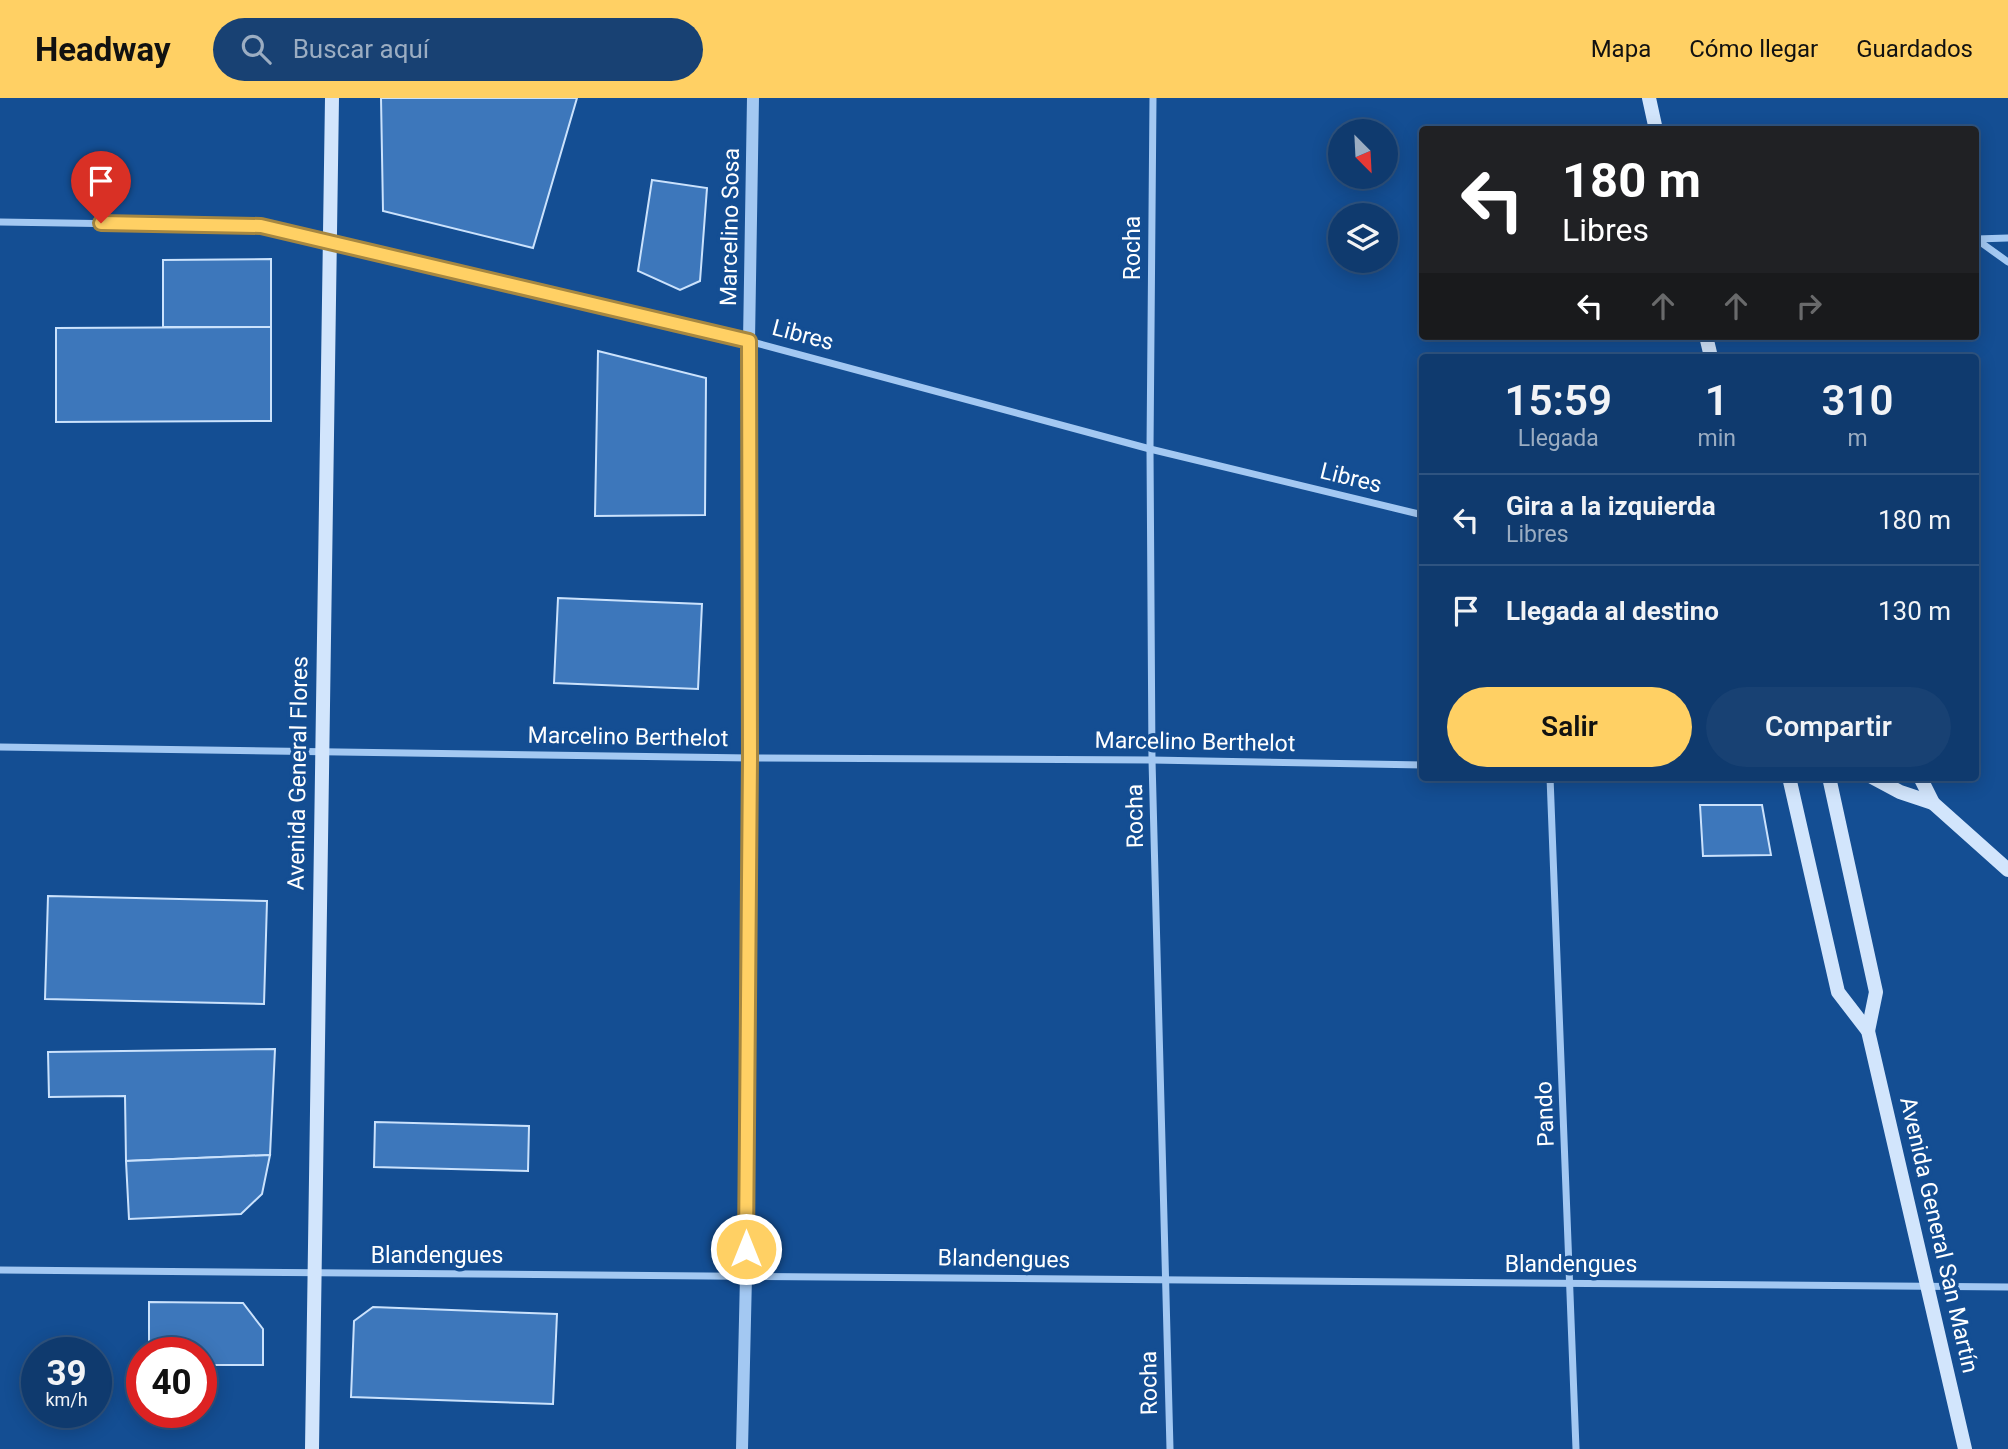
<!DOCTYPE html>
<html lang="es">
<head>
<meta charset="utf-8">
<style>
	body { margin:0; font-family:Roboto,sans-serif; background:#184173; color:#f1f3f6; height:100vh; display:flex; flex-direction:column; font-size:26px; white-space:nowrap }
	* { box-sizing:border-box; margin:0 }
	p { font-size:23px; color:#9badc2 }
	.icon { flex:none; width:38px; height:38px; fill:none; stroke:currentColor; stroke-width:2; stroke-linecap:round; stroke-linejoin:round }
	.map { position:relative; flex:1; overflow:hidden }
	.details { position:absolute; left:1419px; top:256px; width:560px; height:427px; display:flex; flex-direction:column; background:#0f3a6e; border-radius:7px; box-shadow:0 4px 18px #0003,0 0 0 2px #2f5481 }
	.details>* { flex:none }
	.top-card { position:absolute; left:1419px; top:28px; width:560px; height:214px; border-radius:7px; box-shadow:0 4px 18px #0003,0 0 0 2px #2f5481; background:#202124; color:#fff; overflow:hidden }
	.needle { width:46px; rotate:156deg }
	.tools { position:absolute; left:1328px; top:21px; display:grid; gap:14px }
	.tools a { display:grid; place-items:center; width:70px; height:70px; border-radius:50%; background:#0f3a6e; box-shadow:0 4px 18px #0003,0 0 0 2px #2f5481; font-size:35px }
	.speed { position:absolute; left:21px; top:1239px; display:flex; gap:14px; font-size:35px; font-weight:700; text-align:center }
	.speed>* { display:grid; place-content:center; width:91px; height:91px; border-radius:50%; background:#0f3a6e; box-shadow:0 4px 18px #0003,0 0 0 2px #2f5481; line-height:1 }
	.speed small { font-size:18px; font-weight:400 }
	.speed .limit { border:10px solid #d22; background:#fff; color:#111 }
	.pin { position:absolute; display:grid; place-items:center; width:60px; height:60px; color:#fff; margin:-72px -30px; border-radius:50% 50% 50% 0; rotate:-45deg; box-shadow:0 0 7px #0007 }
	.pin .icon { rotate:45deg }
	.me { position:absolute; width:77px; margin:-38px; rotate:0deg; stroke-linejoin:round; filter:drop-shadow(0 0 5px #0008) }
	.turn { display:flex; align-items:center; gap:24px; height:147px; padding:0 28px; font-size:32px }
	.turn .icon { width:91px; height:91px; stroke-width:2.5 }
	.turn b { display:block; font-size:49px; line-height:60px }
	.lanes { display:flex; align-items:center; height:66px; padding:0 28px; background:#0003; justify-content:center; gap:35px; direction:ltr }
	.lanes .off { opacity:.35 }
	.eta { display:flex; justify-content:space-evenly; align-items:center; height:119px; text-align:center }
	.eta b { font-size:42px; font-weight:600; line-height:49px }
	.button { display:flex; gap:14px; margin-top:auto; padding:14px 28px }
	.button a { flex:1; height:80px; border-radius:42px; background:#ffd064; color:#111; font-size:28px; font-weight:600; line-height:80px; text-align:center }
	.button a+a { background:#184173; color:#f1f3f6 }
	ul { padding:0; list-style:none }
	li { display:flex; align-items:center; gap:21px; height:91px; padding:0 28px; border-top:2px solid #2f5481 }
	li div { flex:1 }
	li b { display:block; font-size:26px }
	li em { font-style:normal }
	header { display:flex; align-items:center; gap:42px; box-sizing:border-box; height:98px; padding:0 35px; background:#ffd064; color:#111 }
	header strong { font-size:33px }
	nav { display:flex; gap:38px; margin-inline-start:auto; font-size:24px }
	.search { width:490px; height:63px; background:#184173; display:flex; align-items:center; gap:18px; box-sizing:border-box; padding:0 24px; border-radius:38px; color:#9badc2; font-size:26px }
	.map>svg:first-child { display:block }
	.building { fill:#3d77bb; stroke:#cbe2fc; stroke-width:2 }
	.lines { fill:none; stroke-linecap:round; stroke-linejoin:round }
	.minor { stroke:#a3c8f2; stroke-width:7 }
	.tertiary { stroke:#a3c8f2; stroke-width:12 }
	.secondary { stroke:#d2e5fc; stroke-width:14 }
	.route-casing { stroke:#a68741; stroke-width:18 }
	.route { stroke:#ffd064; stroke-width:12 }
	.labels { text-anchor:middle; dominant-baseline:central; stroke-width:7; stroke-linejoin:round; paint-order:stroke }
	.street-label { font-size:23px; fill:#fff; stroke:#144e93 }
</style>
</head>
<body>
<header>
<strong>Headway</strong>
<div class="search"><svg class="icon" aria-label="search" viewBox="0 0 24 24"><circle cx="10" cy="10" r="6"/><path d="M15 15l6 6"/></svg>Buscar aquí</div>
<nav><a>Mapa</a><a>Cómo llegar</a><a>Guardados</a></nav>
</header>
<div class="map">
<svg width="2008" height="1351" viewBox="0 0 2008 1351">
	<rect width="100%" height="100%" fill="#144e93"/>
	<g class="building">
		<polygon points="381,0 577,0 533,150 383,113"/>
		<polygon points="652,82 707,90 700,183 680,192 638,173"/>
		<polygon points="271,161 271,229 163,229 163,162"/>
		<polygon points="271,229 271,323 56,324 56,230"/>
		<polygon points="598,253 706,280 705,417 595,418"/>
		<polygon points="558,500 702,506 698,591 554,585"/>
		<polygon points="1700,707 1762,707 1771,757 1703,758"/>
		<polygon points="48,798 267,803 264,906 45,901"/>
		<polygon points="275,951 270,1057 126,1063 125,998 49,999 48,954"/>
		<polygon points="375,1024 529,1028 528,1073 374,1069"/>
		<polygon points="270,1057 262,1096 241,1116 129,1121 126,1063"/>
		<polygon points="149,1204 243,1205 263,1231 263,1267 201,1267 201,1255 149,1255"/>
		<polygon points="373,1209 557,1216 553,1306 351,1299 354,1223"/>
	</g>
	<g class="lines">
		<g class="minor">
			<polyline points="1153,0 1150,351 1152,662 1170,1351"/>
			<polyline points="0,124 261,128 749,243 1150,351 1423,417"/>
			<polyline points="1976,141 2008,164"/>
			<polyline points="1976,141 2008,140"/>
			<polyline points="0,649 750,660 1152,662 1423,667"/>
			<polyline points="1550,679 1576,1351"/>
			<polyline points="0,1172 2008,1189"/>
		</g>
		<polyline class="tertiary" points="742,1351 746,1178 750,660 749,243 753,0"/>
		<g class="secondary">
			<polyline points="1649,0 1656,32"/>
			<polyline points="1706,238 1711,259"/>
			<polyline points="1789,679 1838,894 1868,933 1965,1351"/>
			<polyline points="1829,679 1876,894 1868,933"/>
			<polyline points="1872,679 1900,694 1933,705"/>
			<polyline points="1920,679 1933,705 2008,772"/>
			<polyline points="312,1351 332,0"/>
		</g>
	</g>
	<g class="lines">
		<g class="route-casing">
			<polyline id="route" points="101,125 261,128 749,243 750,660 746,1151"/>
		</g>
		<use href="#route" class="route"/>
	</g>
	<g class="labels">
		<g class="street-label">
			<text transform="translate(730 129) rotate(-89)">Marcelino Sosa</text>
			<text transform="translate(1132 150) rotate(-90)">Rocha</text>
			<text transform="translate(803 237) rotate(15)">Libres</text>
			<text transform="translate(1351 380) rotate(14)">Libres</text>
			<text transform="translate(628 639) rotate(1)">Marcelino Berthelot</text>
			<text transform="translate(1195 644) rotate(1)">Marcelino Berthelot</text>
			<text transform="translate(298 675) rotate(-89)">Avenida General Flores</text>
			<text transform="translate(1135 718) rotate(-91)">Rocha</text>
			<text transform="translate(1545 1016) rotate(-92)">Pando</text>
			<text transform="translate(1939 1137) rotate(77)">Avenida General San Martín</text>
			<text x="437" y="1157">Blandengues</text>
			<text transform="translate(1004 1161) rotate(1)">Blandengues</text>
			<text x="1571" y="1166">Blandengues</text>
			<text transform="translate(1149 1285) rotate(-91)">Rocha</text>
		</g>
	</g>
</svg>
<div class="tools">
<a><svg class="needle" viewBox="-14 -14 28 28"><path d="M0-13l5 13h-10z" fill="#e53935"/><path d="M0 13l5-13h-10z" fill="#9badc2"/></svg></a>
<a><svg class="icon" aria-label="layers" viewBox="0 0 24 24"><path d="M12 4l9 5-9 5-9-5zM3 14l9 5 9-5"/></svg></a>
</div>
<div class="speed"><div>39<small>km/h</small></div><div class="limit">40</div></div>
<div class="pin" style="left:101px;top:125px;background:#d93025"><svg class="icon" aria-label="arrive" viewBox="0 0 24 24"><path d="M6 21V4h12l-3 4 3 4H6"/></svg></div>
<svg class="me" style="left:746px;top:1151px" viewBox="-20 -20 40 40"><circle r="17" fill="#ffd064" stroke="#fff" stroke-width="3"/><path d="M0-11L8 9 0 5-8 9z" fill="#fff"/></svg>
<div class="top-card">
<div class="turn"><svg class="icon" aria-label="left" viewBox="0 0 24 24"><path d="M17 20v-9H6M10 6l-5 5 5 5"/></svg><div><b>180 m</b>Libres</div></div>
<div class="lanes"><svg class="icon" aria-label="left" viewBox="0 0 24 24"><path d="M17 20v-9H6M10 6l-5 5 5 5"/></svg><svg class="icon off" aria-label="ahead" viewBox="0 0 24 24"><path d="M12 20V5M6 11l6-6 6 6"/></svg><svg class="icon off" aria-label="ahead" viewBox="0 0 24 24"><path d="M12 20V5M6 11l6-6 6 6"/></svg><svg class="icon off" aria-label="right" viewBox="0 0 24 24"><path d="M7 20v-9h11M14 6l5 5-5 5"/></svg></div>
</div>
<section class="details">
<div class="eta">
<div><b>15:59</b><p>Llegada</p></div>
<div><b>1</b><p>min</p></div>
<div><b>310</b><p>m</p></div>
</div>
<ul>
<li><svg class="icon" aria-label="left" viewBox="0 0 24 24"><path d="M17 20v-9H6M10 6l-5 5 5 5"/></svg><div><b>Gira a la izquierda</b><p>Libres</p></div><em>180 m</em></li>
<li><svg class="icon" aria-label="arrive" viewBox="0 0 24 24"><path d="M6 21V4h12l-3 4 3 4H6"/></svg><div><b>Llegada al destino</b></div><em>130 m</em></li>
</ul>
<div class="button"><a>Salir</a><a>Compartir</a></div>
</section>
</div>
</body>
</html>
